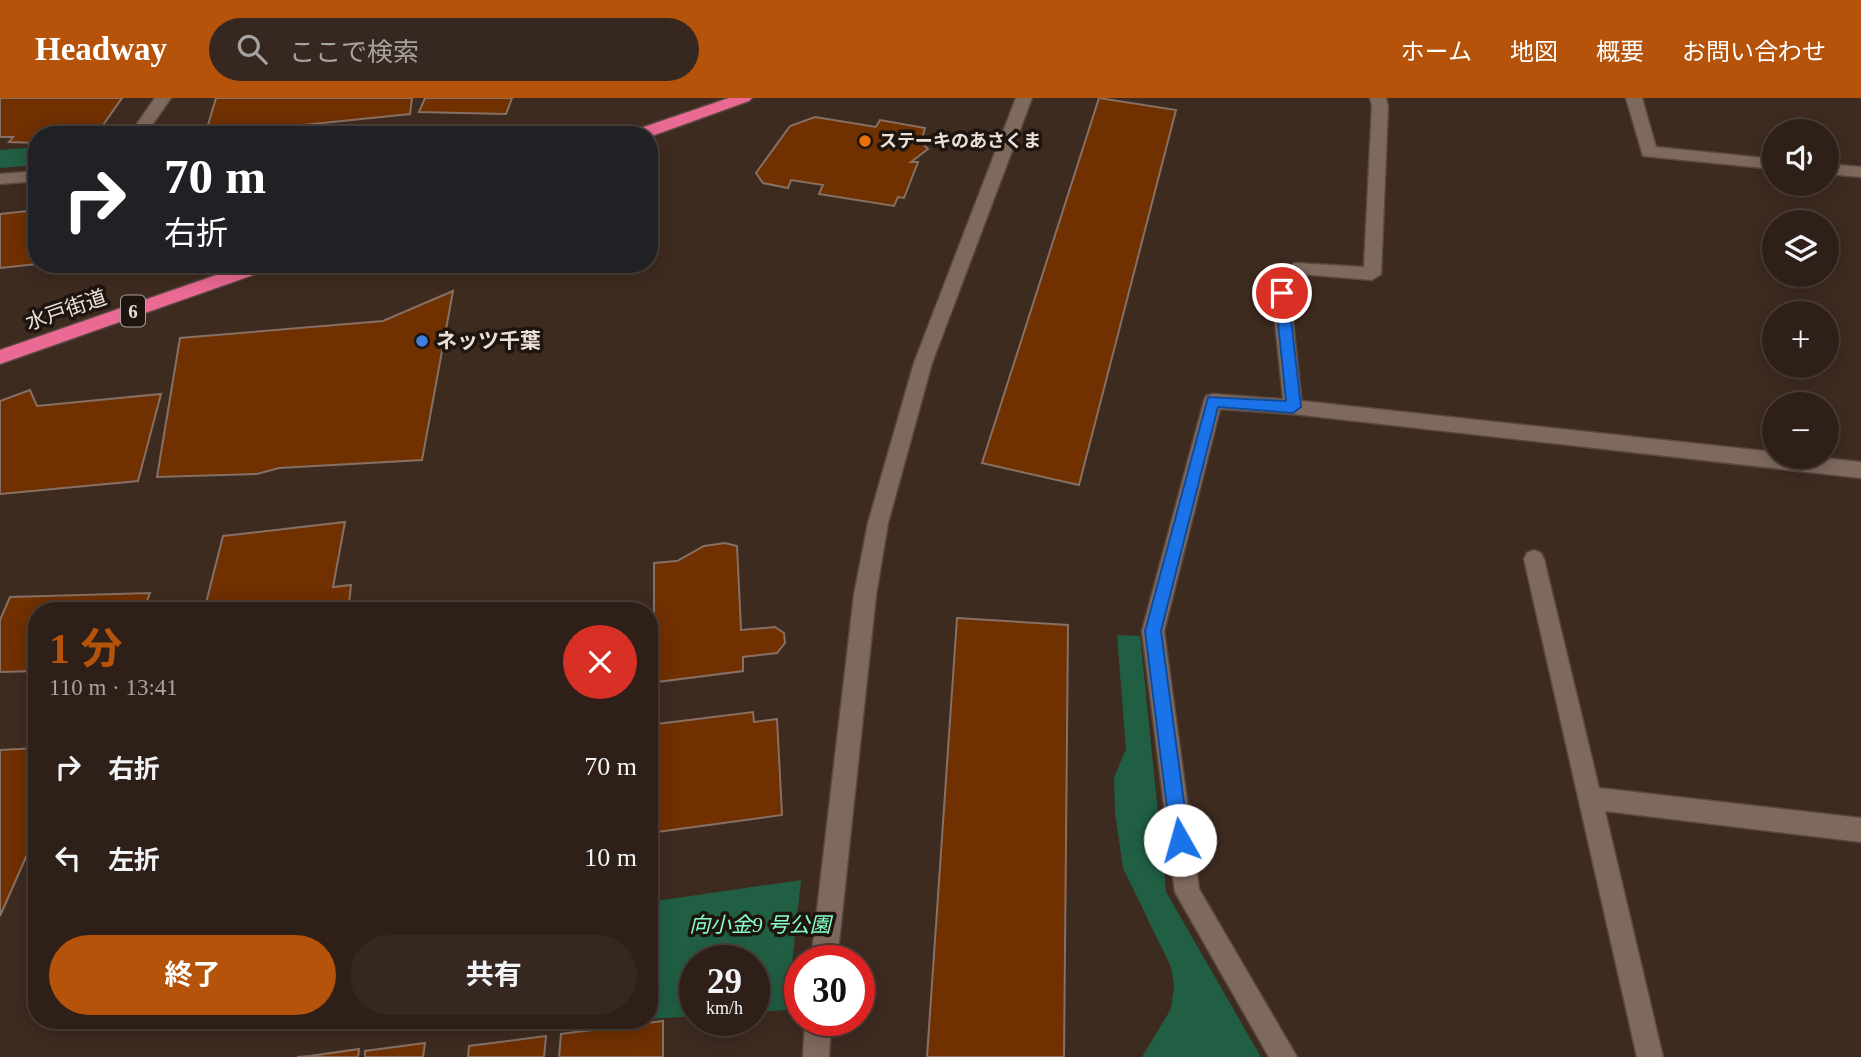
<!DOCTYPE html>
<html lang="ja">
<head>
<meta charset="utf-8">
<style>
	body { margin:0; font-family:"Times New Roman","Noto Sans JP",serif; background:#362821; color:#f1f3f6; height:100vh; display:flex; flex-direction:column; font-size:26px; white-space:nowrap }
	* { box-sizing:border-box; margin:0 }
	p { font-size:23px; color:#a7a3a2 }
	.icon { flex:none; width:38px; height:38px; fill:none; stroke:currentColor; stroke-width:2; stroke-linecap:round; stroke-linejoin:round }
	.map { position:relative; flex:1; overflow:hidden }
	.sheet { position:absolute; left:28px; top:504px; width:630px; height:427px; display:flex; flex-direction:column; background:#2e2018; border-radius:28px; box-shadow:0 4px 18px #0003,0 0 0 2px #493e37 }
	.sheet>* { flex:none }
	.banner { position:absolute; left:28px; top:28px; width:630px; height:147px; border-radius:28px; box-shadow:0 4px 18px #0003,0 0 0 2px #493e37; background:#202124; color:#fff; overflow:hidden }
	.buttons { position:absolute; left:1762px; top:21px; display:grid; gap:14px }
	.buttons a { display:grid; place-items:center; width:77px; height:77px; border-radius:50%; background:#2e2018; box-shadow:0 4px 18px #0003,0 0 0 2px #493e37; font-size:35px }
	.speed { position:absolute; left:679px; top:847px; display:flex; gap:14px; font-size:35px; font-weight:700; text-align:center }
	.speed>* { display:grid; place-content:center; width:91px; height:91px; border-radius:50%; background:#2e2018; box-shadow:0 4px 18px #0003,0 0 0 2px #493e37; line-height:1 }
	.speed small { font-size:18px; font-weight:400 }
	.speed .limit { border:10px solid #d22; background:#fff; color:#111 }
	.pin { position:absolute; display:grid; place-items:center; width:60px; height:60px; color:#fff; margin:-30px; border:4px solid #fff; border-radius:50%; box-shadow:0 2px 7px #0007 }
	.me { position:absolute; width:77px; margin:-38px; rotate:353deg; stroke-linejoin:round; filter:drop-shadow(0 0 5px #0008) }
	.turn { display:flex; align-items:center; gap:24px; height:147px; padding:0 21px; font-size:32px }
	.turn .icon { width:91px; height:91px; stroke-width:2.5 }
	.turn b { display:block; font-size:49px; line-height:60px }
	.round { display:grid; place-items:center; flex:none; width:74px; height:74px; border-radius:37px; background:#362821 }
	.headline { display:flex; align-items:center; justify-content:space-between; height:119px; padding:0 21px }
	h1 { font-size:42px; font-weight:700; line-height:52px; color:#b45309 }
	.button { display:flex; gap:14px; margin-top:auto; padding:14px 21px }
	.button a { flex:1; height:80px; border-radius:42px; background:#b45309; color:#fff; font-size:28px; font-weight:700; line-height:80px; text-align:center }
	.button a+a { background:#362821; color:#f1f3f6 }
	ul { padding:0; list-style:none }
	li { display:flex; align-items:center; gap:21px; height:91px; padding:0 21px }
	li div { flex:1 }
	li b { display:block; font-size:26px }
	li em { font-style:normal }
	header { display:flex; align-items:center; gap:42px; box-sizing:border-box; height:98px; padding:0 35px; background:#b45309; color:#fff }
	header strong { font-size:33px }
	nav { display:flex; gap:38px; margin-inline-start:auto; font-size:24px }
	.search { width:490px; height:63px; background:#362821; display:flex; align-items:center; gap:18px; box-sizing:border-box; padding:0 24px; border-radius:38px; color:#a7a3a2; font-size:26px }
	.map>svg:first-child { display:block }
	.green { fill:#205f44 }
	.building { fill:#703000; stroke:#867064; stroke-width:2 }
	.lines { fill:none; stroke-linecap:round; stroke-linejoin:round }
	.lane-casing { stroke:#58483f; stroke-width:3 }
	.street-casing { stroke:#58483f; stroke-width:3 }
	.highway-casing { stroke:#58483f; stroke-width:3 }
	.lane { fill:#7f695d; fill-rule:evenodd }
	.street { fill:#7f695d; fill-rule:evenodd }
	.highway { fill:#ea6a94; fill-rule:evenodd }
	.route { fill:#1a73e8; stroke:#114b97; stroke-width:2 }
	.food-dot { fill:#e8710a; stroke:#1e1511; stroke-width:2.5 }
	.shop-dot { fill:#3f7fe0; stroke:#1e1511; stroke-width:2.5 }
	.labels { text-anchor:middle; dominant-baseline:central; stroke-width:7; stroke-linejoin:round; paint-order:stroke }
	.far-poi-label { font-size:18px; font-weight:bold; fill:#ecdfd8; stroke:#1e1511; text-anchor:start }
	.shield { fill:#1e1511; stroke:#aea29c; stroke-width:2 }
	.shield-label { font-size:19px; font-weight:bold; fill:#ecdfd8 }
	.street-label { font-size:21px; fill:#ecdfd8; stroke:#1e1511 }
	.poi-label { font-size:21px; font-weight:bold; fill:#ecdfd8; stroke:#1e1511; text-anchor:start }
	.park-label { font-size:21px; font-style:italic; fill:#86ffc6; stroke:#1e1511 }
</style>
</head>
<body>
<header>
<strong>Headway</strong>
<div class="search"><svg class="icon" aria-label="search" viewBox="0 0 24 24"><circle cx="10" cy="10" r="6"/><path d="M15 15l6 6"/></svg>ここで検索</div>
<nav><a>ホーム</a><a>地図</a><a>概要</a><a>お問い合わせ</a></nav>
</header>
<div class="map">
<svg width="1861" height="959" viewBox="0 0 1861 959">
	<rect width="100%" height="100%" fill="#3e2b20"/>
	<g class="green">
		<polygon points="37,49 37,67 0,70 0,52"/>
		<polygon points="1117,537 1140,538 1166,794 1261,959 1142,959 1171,911 1174,887 1171,869 1123,770 1115,714 1114,680 1126,651"/>
		<polygon points="801,782 787,912 754,914 754,863 695,863 695,918 649,921 649,804"/>
	</g>
	<g class="building">
		<polygon points="0,0 122,0 96,37 37,37 37,45 9,44 13,39 0,39"/>
		<polygon points="216,0 412,0 410,16 205,37"/>
		<polygon points="425,0 512,0 506,16 419,14"/>
		<polygon points="1099,0 1176,12 1079,387 982,365"/>
		<polygon points="815,19 876,29 880,22 925,30 921,44 928,51 911,64 918,64 904,100 898,99 894,108 819,96 823,87 791,82 788,90 763,85 756,75 790,28"/>
		<polygon points="37,112 37,166 0,170 0,116"/>
		<polygon points="453,193 422,362 279,370 257,376 157,379 180,240 383,223"/>
		<polygon points="30,292 37,308 161,296 138,383 0,396 0,303"/>
		<polygon points="345,424 333,489 351,487 349,506 329,507 328,513 204,513 223,438"/>
		<polygon points="725,445 737,448 741,532 775,529 784,535 785,545 777,555 743,559 743,573 649,585 649,566 654,565 654,465 677,463 704,448"/>
		<polygon points="150,495 143,513 37,513 37,573 0,574 0,522 10,499"/>
		<polygon points="957,520 1068,527 1064,959 927,959"/>
		<polygon points="753,614 754,624 777,621 782,717 649,735 649,627"/>
		<polygon points="37,650 37,734 0,818 0,652"/>
		<polygon points="663,923 663,959 559,959 561,936"/>
		<polygon points="546,938 544,959 468,959 469,948"/>
		<polygon points="425,945 423,959 365,959 365,953"/>
		<polygon points="359,951 358,959 297,959 310,958"/>
	</g>
	<g class="lines">
		<g class="lane-casing">
			<g id="lane">
				<polygon points="1370,0 1386,0 1388,8 1381,176 1372,182 1289,175 1286,171 1295,165 1364,169 1372,8"/>
				<polygon points="1281,190 1287,191 1290,196 1302,309 1300,314 1293,316 1286,314 1284,309 1272,196 1275,191"/>
			</g>
		</g>
		<g class="street-casing">
			<g id="street">
				<polygon points="155,0 171,0 145,37 129,37"/>
				<polygon points="1016,0 1032,0 932,265 888,425 876,497 837,863 811,863 854,497 868,425 914,265"/>
				<polygon points="1626,0 1642,0 1656,49 1774,61 1774,71 1643,58"/>
				<polygon points="1827,66 1861,69 1861,79 1827,76"/>
				<polygon points="37,73 37,83 0,86 0,76"/>
				<polygon points="1213,296 1293,302 1774,354 1774,359 1813,359 1861,364 1861,380 1293,316 1220,311 1164,533 1199,791 1297,959 1269,959 1175,794 1142,533 1204,303 1206,298"/>
				<polygon points="1534,452 1541,455 1544,461 1599,690 1861,720 1861,744 1605,713 1663,959 1637,959 1524,461 1527,455"/>
				<polygon points="805,922 831,922 829,959 803,959"/>
			</g>
		</g>
		<g class="highway-casing">
			<g id="highway">
				<polygon points="729,0 752,0 749,3 649,39 630,37 632,33"/>
				<polygon points="248,166 275,166 273,170 0,266 0,252"/>
			</g>
		</g>
		<use href="#lane" class="lane"/>
		<use href="#street" class="street"/>
		<use href="#highway" class="highway"/>
	</g>
	<polygon class="route" points="1282,191 1288,195 1301,309 1293,315 1218,309 1161,533 1189,742 1187,748 1180,751 1174,748 1171,742 1145,533 1208,299 1286,303 1275,195"/>
	<circle class="food-dot" cx="865" cy="43" r="7"/>
	<circle class="shop-dot" cx="422" cy="243" r="7"/>
	<g class="labels">
		<g class="far-poi-label">
			<text x="879" y="43">ステーキのあさくま</text>
		</g>
		<rect class="shield" x="121" y="197.5" width="24" height="31" rx="5"/>
		<g class="shield-label">
			<text x="133" y="213">6</text>
		</g>
		<g class="street-label">
			<text transform="translate(66 212) rotate(-19)">水戸街道</text>
		</g>
		<g class="poi-label">
			<text x="436" y="243">ネッツ千葉</text>
		</g>
		<g class="park-label">
			<text x="760" y="827">向小金9 号公園</text>
		</g>
	</g>
</svg>
<div class="buttons">
<a><svg class="icon" aria-label="sound" viewBox="0 0 24 24"><path d="M4 9h4l5-4v14l-5-4H4zM17 9q2 3 0 6"/></svg></a>
<a><svg class="icon" aria-label="layers" viewBox="0 0 24 24"><path d="M12 4l9 5-9 5-9-5zM3 14l9 5 9-5"/></svg></a>
<a>+</a>
<a>−</a>
</div>
<div class="speed"><div>29<small>km/h</small></div><div class="limit">30</div></div>
<div class="pin" style="left:1282px;top:195px;background:#d93025"><svg class="icon" aria-label="arrive" viewBox="0 0 24 24"><path d="M6 21V4h12l-3 4 3 4H6"/></svg></div>
<svg class="me" style="left:1180px;top:742px" viewBox="-20 -20 40 40"><circle r="19" fill="#fff"/><path d="M0-13L10 11 0 6-10 11z" fill="#1a73e8"/></svg>
<div class="banner">
<div class="turn"><svg class="icon" aria-label="right" viewBox="0 0 24 24"><path d="M7 20v-9h11M14 6l5 5-5 5"/></svg><div><b>70 m</b>右折</div></div>
</div>
<section class="sheet">
<div class="headline"><div><h1>1 分</h1><p>110 m · 13:41</p></div><a class="round" style="background:#d93025;color:#fff"><svg class="icon" aria-label="close" viewBox="0 0 24 24"><path d="M6 6l12 12M18 6L6 18"/></svg></a></div>
<ul>
<li><svg class="icon" aria-label="right" viewBox="0 0 24 24"><path d="M7 20v-9h11M14 6l5 5-5 5"/></svg><div><b>右折</b></div><em>70 m</em></li>
<li><svg class="icon" aria-label="left" viewBox="0 0 24 24"><path d="M17 20v-9H6M10 6l-5 5 5 5"/></svg><div><b>左折</b></div><em>10 m</em></li>
</ul>
<div class="button"><a>終了</a><a>共有</a></div>
</section>
</div>
</body>
</html>
